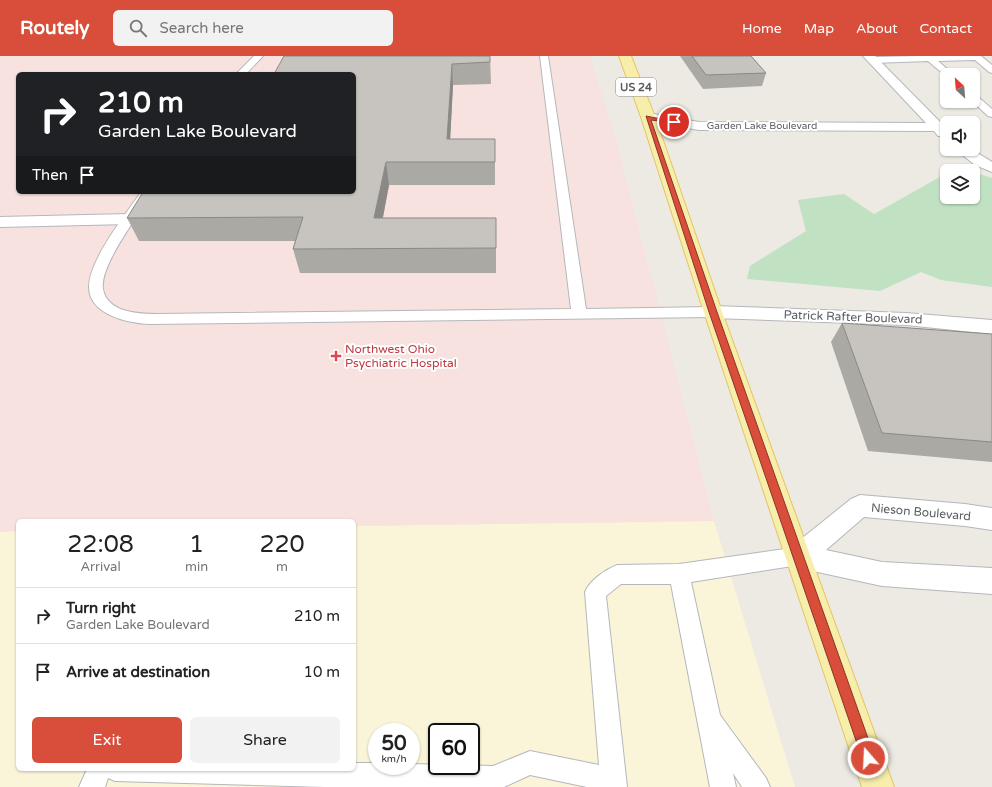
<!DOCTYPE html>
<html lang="en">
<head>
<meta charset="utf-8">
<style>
	body { margin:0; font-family:"Varela Round",sans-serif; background:#f2f2f2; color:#222; height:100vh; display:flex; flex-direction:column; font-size:15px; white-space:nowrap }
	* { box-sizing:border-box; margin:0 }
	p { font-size:13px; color:#767676 }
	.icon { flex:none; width:22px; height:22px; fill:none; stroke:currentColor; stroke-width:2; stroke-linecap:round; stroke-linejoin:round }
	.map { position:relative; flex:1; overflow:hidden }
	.side { position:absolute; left:16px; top:463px; width:340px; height:252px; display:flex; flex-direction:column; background:#fff; border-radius:6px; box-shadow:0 1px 3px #0004 }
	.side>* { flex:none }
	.guide { position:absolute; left:16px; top:16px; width:340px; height:122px; border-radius:6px; box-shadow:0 1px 3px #0004; background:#202124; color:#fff; overflow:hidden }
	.needle { width:26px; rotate:334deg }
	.tools { position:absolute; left:940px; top:12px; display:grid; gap:8px }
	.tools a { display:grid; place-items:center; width:40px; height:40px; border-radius:6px; background:#fff; box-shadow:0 1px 3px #0004; font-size:20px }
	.speed { position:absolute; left:368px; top:667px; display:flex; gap:8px; font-size:20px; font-weight:700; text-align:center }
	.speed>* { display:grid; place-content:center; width:52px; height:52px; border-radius:50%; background:#fff; box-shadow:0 1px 3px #0004; line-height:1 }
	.speed small { font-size:10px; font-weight:400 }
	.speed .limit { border:2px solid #111; border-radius:6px; background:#fff; color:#111 }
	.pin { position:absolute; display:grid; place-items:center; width:34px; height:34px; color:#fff; margin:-17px; border:2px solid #fff; border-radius:50%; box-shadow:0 1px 4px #0007 }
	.me { position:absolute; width:44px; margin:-22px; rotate:341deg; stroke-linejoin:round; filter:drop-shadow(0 0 3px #0008) }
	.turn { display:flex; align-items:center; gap:14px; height:84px; padding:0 16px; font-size:18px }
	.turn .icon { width:52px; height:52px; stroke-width:2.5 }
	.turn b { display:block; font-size:28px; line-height:34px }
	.then { display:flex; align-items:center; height:38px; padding:0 16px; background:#0003; gap:8px; font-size:15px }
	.eta { display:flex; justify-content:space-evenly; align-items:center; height:68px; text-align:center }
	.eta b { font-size:24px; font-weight:600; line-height:28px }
	.button { display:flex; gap:8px; margin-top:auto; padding:8px 16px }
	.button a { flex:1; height:46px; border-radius:6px; background:#d94e3b; color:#fff; font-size:16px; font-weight:600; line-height:46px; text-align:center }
	.button a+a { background:#f2f2f2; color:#222 }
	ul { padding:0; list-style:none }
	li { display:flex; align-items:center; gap:12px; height:56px; padding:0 16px; border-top:1px solid #e0e0e0 }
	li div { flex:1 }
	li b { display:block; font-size:15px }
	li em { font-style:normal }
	header { display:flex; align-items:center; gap:24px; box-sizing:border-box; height:56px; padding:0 20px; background:#d94e3b; color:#fff }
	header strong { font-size:19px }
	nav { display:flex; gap:22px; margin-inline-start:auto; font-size:14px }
	.search { width:280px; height:36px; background:#f2f2f2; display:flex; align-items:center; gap:10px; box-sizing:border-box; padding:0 14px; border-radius:6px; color:#767676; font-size:15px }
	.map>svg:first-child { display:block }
	.commercial { fill:#faf4d9; fill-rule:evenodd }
	.medical { fill:#f8e2df; fill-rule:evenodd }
	.green { fill:#c0e1c2 }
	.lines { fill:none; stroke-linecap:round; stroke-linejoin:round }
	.lane-casing { stroke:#b5b7bb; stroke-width:2 }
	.street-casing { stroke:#b5b7bb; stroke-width:2 }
	.primary-casing { stroke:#e4c563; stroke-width:2 }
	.lane { fill:#fff; fill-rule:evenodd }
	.street { fill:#fff; fill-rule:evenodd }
	.primary { fill:#f7eeac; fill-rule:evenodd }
	.wall { fill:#aba9a4 }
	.shaded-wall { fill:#8b8986 }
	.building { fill:#c7c4bf; stroke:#8b8986 }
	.route { fill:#d94e3b; stroke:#8d3326 }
	.health-dot { fill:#e0444e; stroke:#fff; stroke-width:1.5 }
	.labels { text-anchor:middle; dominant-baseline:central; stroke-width:4; stroke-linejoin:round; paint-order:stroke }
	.far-street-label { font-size:10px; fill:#5a5d61; stroke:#fff }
	.shield { fill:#fff; stroke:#8c8e90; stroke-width:1 }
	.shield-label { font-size:11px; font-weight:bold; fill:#5a5d61 }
	.street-label { font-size:12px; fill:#5a5d61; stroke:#fff }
	.health-label { font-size:12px; fill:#be3a42; stroke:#fff; text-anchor:start }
</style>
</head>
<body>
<header>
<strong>Routely</strong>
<div class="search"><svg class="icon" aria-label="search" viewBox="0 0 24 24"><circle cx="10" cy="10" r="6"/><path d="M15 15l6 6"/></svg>Search here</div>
<nav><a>Home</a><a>Map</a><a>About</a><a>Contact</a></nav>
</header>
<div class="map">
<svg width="992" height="731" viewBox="0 0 992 731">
	<rect width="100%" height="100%" fill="#eceae2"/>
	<path class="commercial" d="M714 465 795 731H0V476L18 475V713H354V470ZM377 676H411V710H377ZM437 676H471V710H437Z"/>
	<path class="medical" d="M0 0H590L616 84 714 465 354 470V465H18V475L0 476ZM18 18H354V136H18Z"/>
	<polygon class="green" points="973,116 992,122 992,231 941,224 921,216 880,235 747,223 750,210 806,175 798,144 844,138 874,158 947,117 947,141 973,141"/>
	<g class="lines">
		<g class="lane-casing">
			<g id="lane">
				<polygon points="254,0 263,0 246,18 236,18"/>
				<path d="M540 0H548L586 253 713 251 718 253 720 256 718 259 713 261 149 268C128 267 90 259 89 232 88 205 126 158 141 136H153C140 157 99 210 103 233 107 257 140 258 158 258L571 253Z"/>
				<polygon points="919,0 981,0 992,9 992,17 989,16 975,4 938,5 954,19 947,19 947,21 928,5 873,7 869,4 873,1"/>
				<polygon points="973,38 976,39 992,53 992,61 988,60 972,45 973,45"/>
				<path d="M799 491 806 494 809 500 806 506 799 509 691 526 720 659 766 722 770 731H742L733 717 736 731H710L671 528H621L606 540 627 731H587L530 719 504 731H325L115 725 108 722 105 731H79L87 713H354V707H377V710H411V708L493 710 530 695 599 709 585 536C590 524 605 514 617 509L679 508Z"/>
			</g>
		</g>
		<g class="street-casing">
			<g id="street">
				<polygon points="863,0 875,0 947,73 947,80 938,80 934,75 699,74 648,65 643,64 641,61 643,58 648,57 699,66 926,67"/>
				<polygon points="955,93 971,93 992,106 992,116 975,109"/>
				<polygon points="129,158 135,160 137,163 135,166 129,168 0,171 0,161"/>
				<polygon points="713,250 906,257 992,264 992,278 906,269 713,262 706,260 704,256 706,252"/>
				<polygon points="860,439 965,448 992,452 992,474 965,470 864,461 826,494 882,506 992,512 992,538 882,530 799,512 790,508 786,500 790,492 851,443"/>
			</g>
		</g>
		<g class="primary-casing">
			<polygon id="primary" points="619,0 631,0 655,61 722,256 894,731 862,731 704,256 641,61"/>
		</g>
		<use href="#lane" class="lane"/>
		<use href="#street" class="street"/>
		<use href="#primary" class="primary"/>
	</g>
	<g class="wall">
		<polygon points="284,0 490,0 491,28 453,29 450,83 495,83 495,129 389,129 383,162 496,162 496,217 300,217 293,193 295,185 139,185 127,162 354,136"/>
		<polygon points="680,0 751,0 766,17 762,30 703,33"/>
		<polygon points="842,267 992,278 992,406 868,395 831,286"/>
	</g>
	<g class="shaded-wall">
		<polygon points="452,8 453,29 449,106 447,83"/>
		<polygon points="386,106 389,129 378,186 374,162"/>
	</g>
	<g class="building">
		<polygon points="284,0 490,0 490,6 452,8 447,83 495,83 495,106 386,106 374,162 496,162 496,192 293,193 303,161 127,162 143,136 354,136 354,18 274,18"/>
		<polygon points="692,0 751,0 766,17 706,19"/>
		<polygon points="842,267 992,278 992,386 882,377"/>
	</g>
	<polygon class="route" points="646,60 676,66 674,67 651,64 717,256 875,702 873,707 868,709 864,707 862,702 709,256"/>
	<path class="health-dot" d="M334 294h4v4h4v4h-4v4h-4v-4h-4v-4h4z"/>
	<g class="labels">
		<g class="far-street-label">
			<text x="762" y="70">Garden Lake Boulevard</text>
		</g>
		<rect class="shield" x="616" y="22" width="40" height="18" rx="3"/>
		<g class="shield-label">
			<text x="636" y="31">US 24</text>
		</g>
		<g class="street-label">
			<text transform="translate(853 261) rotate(2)">Patrick Rafter Boulevard</text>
			<text transform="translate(921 456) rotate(5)">Nieson Boulevard</text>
		</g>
		<g class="health-label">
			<text x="345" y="293">Northwest Ohio<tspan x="345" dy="14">Psychiatric Hospital</tspan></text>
		</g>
	</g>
</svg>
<div class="tools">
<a><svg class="needle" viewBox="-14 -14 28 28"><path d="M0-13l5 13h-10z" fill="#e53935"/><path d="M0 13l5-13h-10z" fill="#767676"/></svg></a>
<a><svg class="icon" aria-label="sound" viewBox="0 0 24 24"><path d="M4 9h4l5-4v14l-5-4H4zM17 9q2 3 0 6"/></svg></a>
<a><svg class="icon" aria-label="layers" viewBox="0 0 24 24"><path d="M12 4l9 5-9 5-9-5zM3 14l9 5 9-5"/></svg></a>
</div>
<div class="speed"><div>50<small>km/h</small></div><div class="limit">60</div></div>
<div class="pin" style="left:674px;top:66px;background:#d93025"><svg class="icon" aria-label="arrive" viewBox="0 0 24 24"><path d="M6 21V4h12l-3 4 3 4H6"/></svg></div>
<svg class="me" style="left:868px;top:702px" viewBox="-20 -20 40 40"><circle r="17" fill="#d94e3b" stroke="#fff" stroke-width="3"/><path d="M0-11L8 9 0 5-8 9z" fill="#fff"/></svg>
<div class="guide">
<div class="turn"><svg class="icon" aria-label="right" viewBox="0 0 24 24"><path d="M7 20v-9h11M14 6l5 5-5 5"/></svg><div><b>210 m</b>Garden Lake Boulevard</div></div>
<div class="then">Then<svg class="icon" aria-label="arrive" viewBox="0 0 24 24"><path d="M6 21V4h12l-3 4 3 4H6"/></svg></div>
</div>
<section class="side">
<div class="eta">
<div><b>22:08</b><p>Arrival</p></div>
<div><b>1</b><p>min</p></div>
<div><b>220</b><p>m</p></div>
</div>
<ul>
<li><svg class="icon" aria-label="right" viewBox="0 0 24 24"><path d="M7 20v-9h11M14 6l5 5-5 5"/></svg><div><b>Turn right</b><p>Garden Lake Boulevard</p></div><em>210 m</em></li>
<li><svg class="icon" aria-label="arrive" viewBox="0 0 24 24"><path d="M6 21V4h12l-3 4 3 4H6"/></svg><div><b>Arrive at destination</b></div><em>10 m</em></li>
</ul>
<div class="button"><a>Exit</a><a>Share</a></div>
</section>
</div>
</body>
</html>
